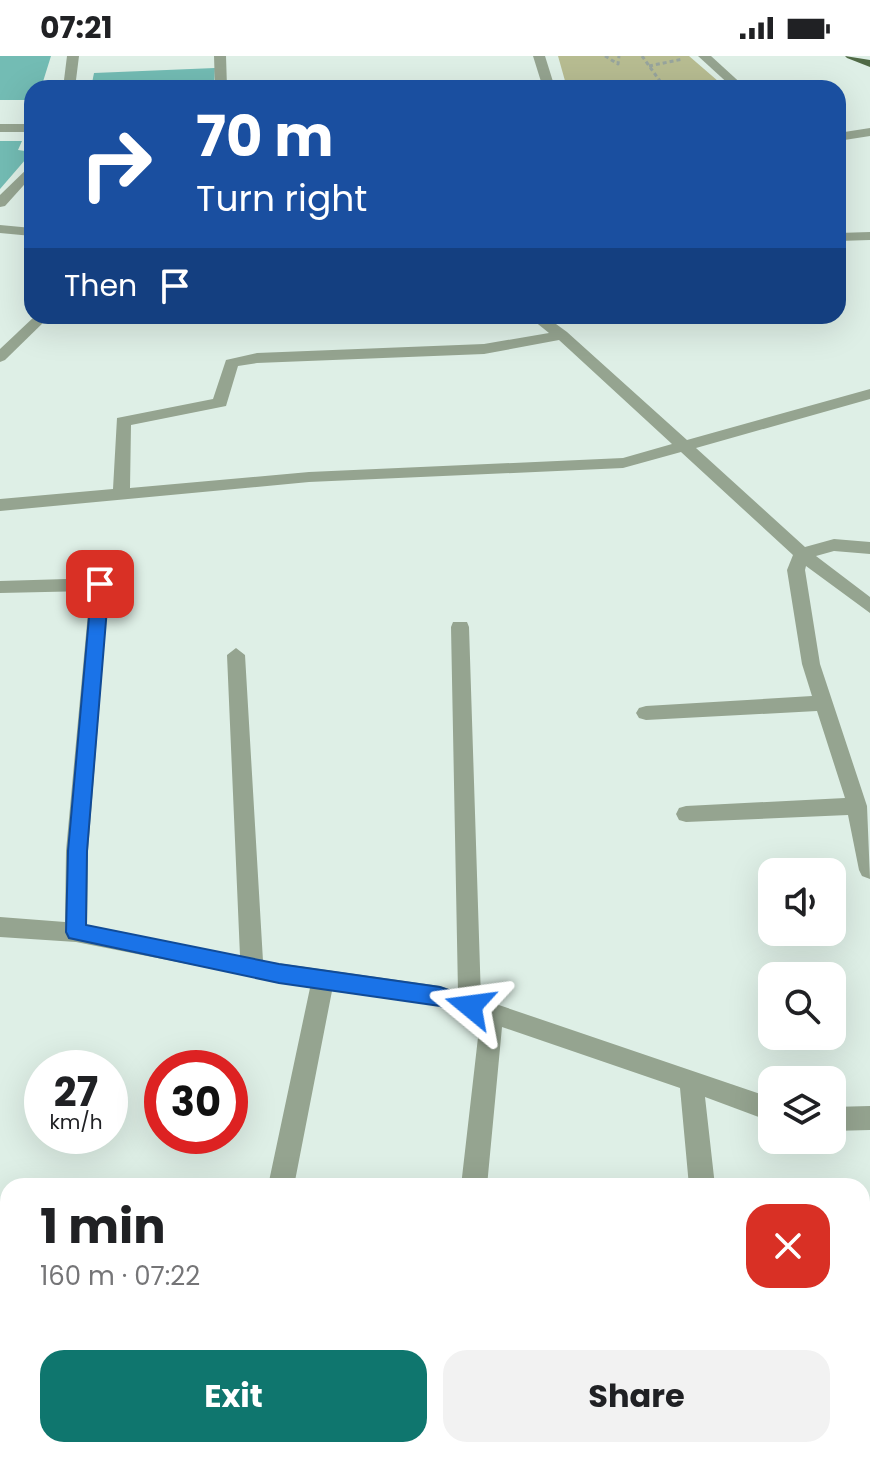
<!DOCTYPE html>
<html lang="en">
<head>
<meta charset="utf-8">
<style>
	body { margin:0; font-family:Poppins,sans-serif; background:#f2f2f2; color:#202124; height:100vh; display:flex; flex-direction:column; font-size:30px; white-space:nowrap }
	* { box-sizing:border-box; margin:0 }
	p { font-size:26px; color:#757577 }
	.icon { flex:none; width:44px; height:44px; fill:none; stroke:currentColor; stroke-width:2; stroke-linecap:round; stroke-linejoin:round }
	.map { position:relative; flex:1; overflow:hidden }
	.details { position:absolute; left:0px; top:1122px; width:870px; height:280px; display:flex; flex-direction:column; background:#fff; border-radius:24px 24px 0 0; box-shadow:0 8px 32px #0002 }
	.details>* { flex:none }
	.top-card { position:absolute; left:24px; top:24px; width:822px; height:244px; border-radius:24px; box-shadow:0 8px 32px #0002; background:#1a4fa0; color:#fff; overflow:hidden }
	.tools { position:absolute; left:758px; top:802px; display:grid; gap:16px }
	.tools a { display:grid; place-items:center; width:88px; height:88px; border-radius:16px; background:#fff; box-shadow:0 8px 32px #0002; font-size:40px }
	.speed { position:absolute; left:24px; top:994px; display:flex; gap:16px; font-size:40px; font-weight:700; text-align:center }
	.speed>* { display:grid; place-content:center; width:104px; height:104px; border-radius:50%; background:#fff; box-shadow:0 8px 32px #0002; line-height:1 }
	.speed small { font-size:20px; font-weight:400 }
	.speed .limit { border:12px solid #d22; background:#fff; color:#111 }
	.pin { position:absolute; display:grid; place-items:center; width:68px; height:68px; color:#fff; margin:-34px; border-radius:16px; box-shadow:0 4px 12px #0006 }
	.me { position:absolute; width:88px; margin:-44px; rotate:286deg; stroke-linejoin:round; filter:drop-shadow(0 0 6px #0008) }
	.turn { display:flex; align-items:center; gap:28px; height:168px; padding:0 40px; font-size:36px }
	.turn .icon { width:104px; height:104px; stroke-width:2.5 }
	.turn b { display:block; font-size:56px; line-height:68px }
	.then { display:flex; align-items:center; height:76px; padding:0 40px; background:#0003; gap:16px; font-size:30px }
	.round { display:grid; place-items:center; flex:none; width:84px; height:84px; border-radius:24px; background:#f2f2f2 }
	.summary { display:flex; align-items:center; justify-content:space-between; height:136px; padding:0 40px }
	h1 { font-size:48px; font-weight:700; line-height:60px }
	.primary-button { display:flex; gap:16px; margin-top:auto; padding:16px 40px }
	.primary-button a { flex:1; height:92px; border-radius:24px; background:#0f766e; color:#fff; font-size:32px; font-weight:700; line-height:92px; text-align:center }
	.primary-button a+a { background:#f2f2f2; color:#202124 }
	.status { display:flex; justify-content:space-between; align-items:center; height:56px; padding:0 40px; background:#fff; direction:ltr }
	.status svg { height:22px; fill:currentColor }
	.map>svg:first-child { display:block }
	.green { fill:#b7bc91 }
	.building { fill:#73bcb4 }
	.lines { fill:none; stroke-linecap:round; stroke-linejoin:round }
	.path { stroke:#97a49d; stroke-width:3; stroke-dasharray:4 3; stroke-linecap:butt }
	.minor { fill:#95a490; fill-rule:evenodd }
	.major { fill:#506a46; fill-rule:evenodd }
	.route { fill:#1a73e8; stroke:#114b97; stroke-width:2 }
</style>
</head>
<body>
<div class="status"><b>07:21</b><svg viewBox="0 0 49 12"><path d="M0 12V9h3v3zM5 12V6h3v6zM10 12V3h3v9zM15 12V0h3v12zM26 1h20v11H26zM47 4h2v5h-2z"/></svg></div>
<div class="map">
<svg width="870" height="1402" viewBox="0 0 870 1402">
	<rect width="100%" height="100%" fill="#deefe6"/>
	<polygon class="green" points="558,0 689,0 726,32 567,32"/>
	<g class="building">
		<polygon points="0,0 51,0 41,32 32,32 32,44 0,44"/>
		<polygon points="215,12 214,32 91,32 94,17"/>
		<polygon points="0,85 22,85 18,94 32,96 0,133"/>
	</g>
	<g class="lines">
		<g class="path">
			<polyline points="605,0 618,8 619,0"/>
			<polyline points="642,0 665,32"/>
			<polyline points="649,10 683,3"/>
		</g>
		<g class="minor">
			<polygon points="67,0 79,0 75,32 63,32"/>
			<polygon points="214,0 226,0 227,32 215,32"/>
			<polygon points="533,0 545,0 555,32 543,32"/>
			<polygon points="698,0 711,0 746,32 733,32"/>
			<rect x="0" y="68" width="32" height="8"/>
			<polygon points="870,72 870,80 838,85 838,77"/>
			<polygon points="32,108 32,120 5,150 0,151 0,139"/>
			<polygon points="0,169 32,172 32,180 0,177"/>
			<polygon points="870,176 870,184 838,185 838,177"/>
			<polygon points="35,260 50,260 5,304 0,306 0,293"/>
			<path d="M528 260H545L567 276 687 384 870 333V343L696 392 805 491 834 483 870 486V498L834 495 816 500 870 541V557L806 510 805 514 820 608 867 750 870 823 862 820 859 814 848 759 686 766 679 764 676 758 679 752 686 750 845 742 817 655 646 664 639 662 636 657 639 652 646 650 812 640 802 608 787 514 793 499 681 396 623 412 309 426 0 455V443L113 433 117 362 213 343 226 304 257 297 484 288 549 277ZM559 284 672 388 623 402 309 416 130 432 131 369 226 350 238 310 257 307 484 298Z"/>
			<polygon points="100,522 109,528 88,795 87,869 240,900 227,599 236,592 245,599 263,905 440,930 458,936 451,571 453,566 467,566 469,571 481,943 772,1042 772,1066 705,1041 715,1130 689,1130 680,1032 502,971 487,1130 461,1130 480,964 440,950 332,935 294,1130 268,1130 310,932 76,886 0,881 0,861 65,866 66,795 90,535 0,537 0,525"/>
			<polygon points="870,1050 870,1074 832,1075 832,1051"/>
			<rect x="0" y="1184" width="8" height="26"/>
			<polygon points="467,1394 495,1394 496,1402 468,1402"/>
			<rect x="717" y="1394" width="28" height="8"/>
		</g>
		<polygon class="major" points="845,0 870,4 870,11 847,2"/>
	</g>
	<polygon class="route" points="100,523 109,528 87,795 86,869 279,908 440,931 477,944 480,950 477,957 470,960 440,950 279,927 69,882 66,876 68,795 92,528"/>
</svg>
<div class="tools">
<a><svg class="icon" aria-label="sound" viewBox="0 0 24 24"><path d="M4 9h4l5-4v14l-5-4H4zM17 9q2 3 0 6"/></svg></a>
<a><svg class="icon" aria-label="search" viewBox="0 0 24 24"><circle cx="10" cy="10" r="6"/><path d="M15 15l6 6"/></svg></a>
<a><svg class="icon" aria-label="layers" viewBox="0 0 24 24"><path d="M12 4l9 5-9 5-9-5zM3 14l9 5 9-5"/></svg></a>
</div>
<div class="speed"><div>27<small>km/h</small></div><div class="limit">30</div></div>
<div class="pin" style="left:100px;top:528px;background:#d93025"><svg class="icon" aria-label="arrive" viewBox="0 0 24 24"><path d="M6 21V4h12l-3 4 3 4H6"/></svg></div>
<svg class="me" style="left:470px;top:950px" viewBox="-20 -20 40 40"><path d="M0-17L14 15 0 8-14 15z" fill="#1a73e8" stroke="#fff" stroke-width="4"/></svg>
<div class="top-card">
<div class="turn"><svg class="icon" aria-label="right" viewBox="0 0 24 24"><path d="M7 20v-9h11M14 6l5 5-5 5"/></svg><div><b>70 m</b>Turn right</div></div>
<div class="then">Then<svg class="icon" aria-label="arrive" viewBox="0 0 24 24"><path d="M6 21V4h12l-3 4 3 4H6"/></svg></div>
</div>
<section class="details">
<div class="summary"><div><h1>1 min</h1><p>160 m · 07:22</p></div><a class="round" style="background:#d93025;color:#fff"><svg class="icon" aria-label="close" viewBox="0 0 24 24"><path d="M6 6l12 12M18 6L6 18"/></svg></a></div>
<div class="primary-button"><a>Exit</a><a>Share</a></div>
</section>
</div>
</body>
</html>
